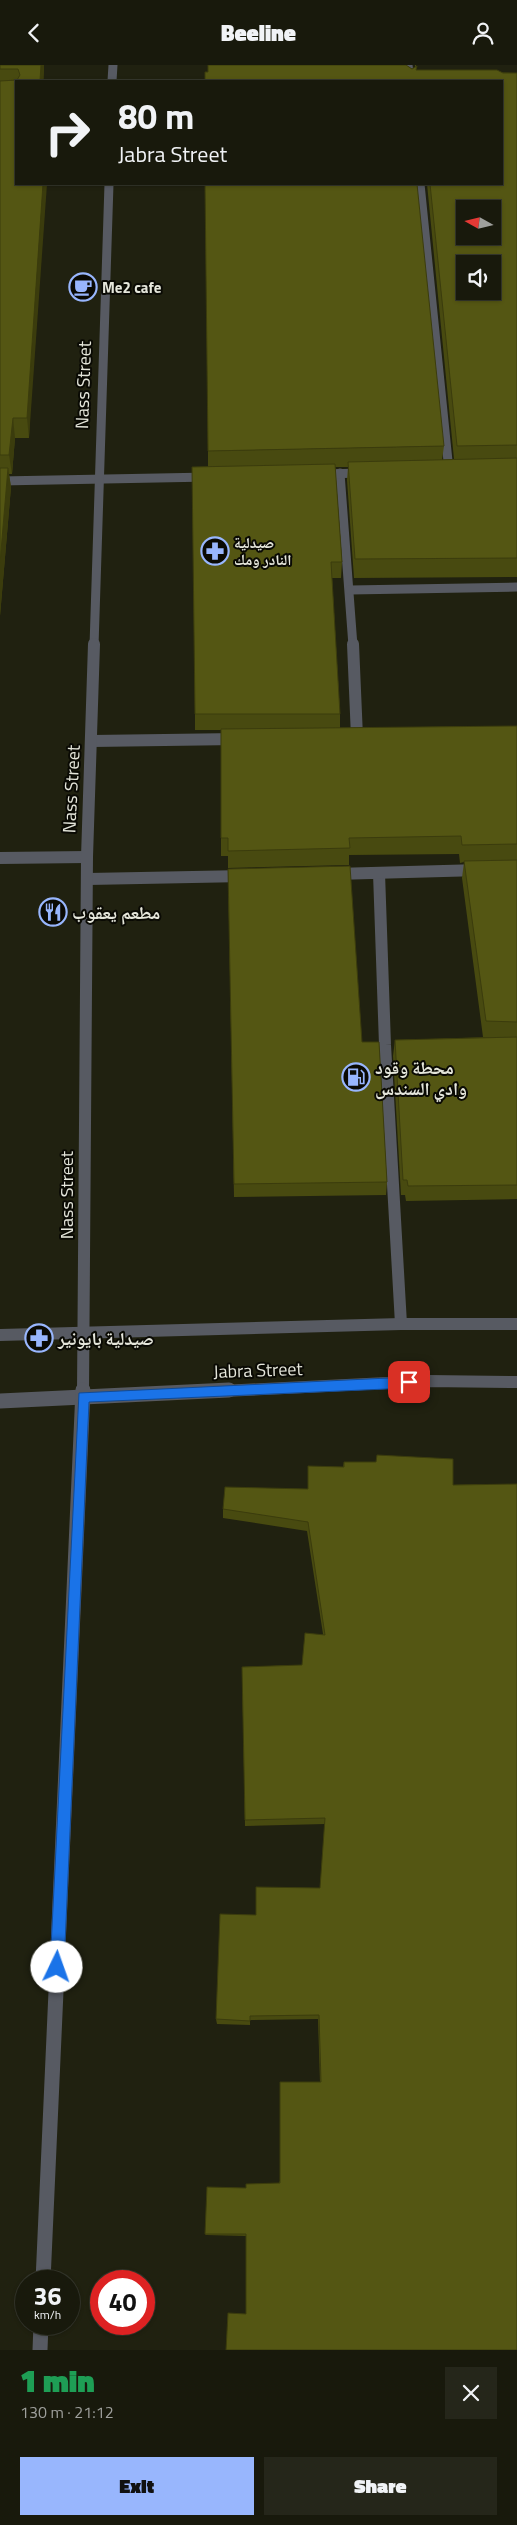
<!DOCTYPE html>
<html lang="en">
<head>
<meta charset="utf-8">
<style>
	body { margin:0; font-family:"Titillium Web","Noto Naskh Arabic",sans-serif; background:#25261a; color:#f1f3f6; height:100vh; display:flex; flex-direction:column; font-size:19px; white-space:nowrap }
	* { box-sizing:border-box; margin:0 }
	p { font-size:16px; color:#9fa09d }
	.icon { flex:none; width:28px; height:28px; fill:none; stroke:currentColor; stroke-width:2; stroke-linecap:round; stroke-linejoin:round }
	.map { position:relative; height:2285px; overflow:hidden }
	.drawer { display:flex; flex-direction:column; background:#18190c; flex:1 }
	.drawer>* { flex:none }
	.banner { position:absolute; left:15px; top:15px; width:488px; height:105px; border-radius:0px; box-shadow:0 1px 4px #0004,0 0 0 1px #36382d; background:#18190c; color:#f1f3f6; overflow:hidden }
	.needle { width:32px; rotate:278deg }
	.buttons { position:absolute; left:456px; top:135px; display:grid; gap:10px }
	.buttons a { display:grid; place-items:center; width:45px; height:45px; border-radius:0px; background:#18190c; box-shadow:0 1px 4px #0004,0 0 0 1px #36382d; font-size:25px }
	.speed { position:absolute; left:15px; top:2205px; display:flex; gap:10px; font-size:25px; font-weight:700; text-align:center }
	.speed>* { display:grid; place-content:center; width:65px; height:65px; border-radius:50%; background:#18190c; box-shadow:0 1px 4px #0004,0 0 0 1px #36382d; line-height:1 }
	.speed small { font-size:12px; font-weight:400 }
	.speed .limit { border:8px solid #d22; background:#fff; color:#111 }
	.pin { position:absolute; display:grid; place-items:center; width:42px; height:42px; color:#fff; margin:-21px; border-radius:10px; box-shadow:0 2px 8px #0006 }
	.me { position:absolute; width:55px; margin:-28px; rotate:3deg; stroke-linejoin:round; filter:drop-shadow(0 0 4px #0008) }
	.turn { display:flex; align-items:center; gap:18px; height:105px; padding:0 20px; font-size:22px }
	.turn .icon { width:65px; height:65px; stroke-width:2.5 }
	.turn b { display:block; font-size:35px; line-height:42px }
	.round { display:grid; place-items:center; flex:none; width:52px; height:52px; border-radius:0px; background:#25261a }
	.head { display:flex; align-items:center; justify-content:space-between; height:85px; padding:0 20px }
	h1 { font-size:30px; font-weight:800; line-height:38px; color:#1e9e55 }
	.primary-button { display:flex; gap:10px; margin-top:auto; padding:10px 20px }
	.primary-button a { flex:1; height:58px; border-radius:0px; background:#98b6fd; color:#111; font-size:20px; font-weight:800; line-height:58px; text-align:center }
	.primary-button a+a { background:#25261a; color:#f1f3f6 }
	header { display:flex; justify-content:space-between; align-items:center; height:65px; padding:0 20px; background:#18190c; font-size:22px; font-weight:800 }
	.map>svg:first-child { display:block }
	.lines { fill:none; stroke-linecap:round; stroke-linejoin:round }
	.minor-far1 { stroke:#575a62; stroke-width:9 }
	.minor { stroke:#575a62; stroke-width:12 }
	.tertiary-far2 { stroke:#575a62; stroke-width:9 }
	.tertiary-far1 { stroke:#575a62; stroke-width:12 }
	.tertiary { stroke:#575a62; stroke-width:15 }
	.wall { fill:#484a10 }
	.shaded-wall { fill:#3b3c0d }
	.building { fill:#545613; stroke:#3b3c0d; fill-rule:evenodd }
	.route { fill:#1a73e8; stroke:#114b97 }
	.labels { text-anchor:middle; dominant-baseline:central; stroke-width:4; stroke-linejoin:round; paint-order:stroke }
	.far-poi-label { font-size:15px; font-weight:bold; fill:#e5e6db; stroke:#0a0a04; text-anchor:start }
	.street-label { font-size:18px; fill:#e5e6db; stroke:#0a0a04 }
	.poi-label { font-size:18px; font-weight:bold; fill:#e5e6db; stroke:#0a0a04; text-anchor:start }
</style>
</head>
<body>
<header><svg class="icon" aria-label="back" viewBox="0 0 24 24"><path d="M15 5l-7 7 7 7"/></svg>Beeline<svg class="icon" aria-label="person" viewBox="0 0 24 24"><circle cx="12" cy="8" r="4"/><path d="M4 21q1-7 8-7t8 7"/></svg></header>
<div class="map">
<svg width="517" height="2285" viewBox="0 0 517 2285">
	<rect width="100%" height="100%" fill="#202110"/>
	<g class="lines">
		<g class="minor-far1">
			<polyline points="408,0 410,16"/>
			<polyline points="420,119 449,406"/>
			<polyline points="340,408 353,581"/>
			<polyline points="320,409 365,408"/>
			<polyline points="0,416 210,412"/>
			<polyline points="350,525 517,522"/>
		</g>
		<g class="minor">
			<polyline points="353,579 357,672"/>
			<polyline points="92,676 237,674"/>
			<polyline points="0,793 87,792"/>
			<polyline points="379,808 385,980 401,1259"/>
			<polyline points="335,809 480,805"/>
			<polyline points="88,814 245,811"/>
		</g>
		<g class="tertiary-far2">
			<polyline points="112,16 113,0"/>
			<polyline points="94,581 109,119"/>
		</g>
		<g class="tertiary-far1">
			<polyline points="0,1270 401,1259 517,1259"/>
			<polyline points="83,1327 87,792 94,579"/>
			<polyline points="202,1327 428,1316 517,1317"/>
		</g>
		<g class="tertiary">
			<polyline points="0,1336 229,1325"/>
			<polyline points="43,2216 83,1325"/>
			<polyline points="40,2285 41,2259"/>
		</g>
	</g>
	<g class="wall">
		<polygon points="0,0 44,0 29,373 15,373 12,409 9,409 11,422 0,551"/>
		<polygon points="415,0 416,0 416,5 517,8 517,512 354,513 347,415 348,402 335,402 342,497 341,513 332,513 340,649 340,663 517,661 517,1134 406,1136 405,1130 401,1130 393,991 395,975 494,972 483,972 462,813 464,797 460,798 459,789 349,790 349,800 228,803 228,791 221,791 221,665 195,665 195,649 208,402 208,386 444,381 442,395 454,394 427,119 501,119 205,16 406,1 412,4 415,2"/>
		<polygon points="228,804 362,977 387,1117 386,1130 234,1132"/>
		<polygon points="344,1397 453,1420 517,1419 246,2249 246,2171 206,2170 205,2169 246,2123 279,2118 320,2017 318,1954 250,1955 250,1960 217,1959 216,1954 256,1850 320,1823 325,1759 245,1761 242,1602 302,1600 323,1569 307,1466 223,1453 223,1444 307,1424 343,1402"/>
	</g>
	<g class="shaded-wall">
		<polygon points="41,0 44,0 43,16 40,16"/>
		<polygon points="43,119 47,119 29,373 27,353"/>
		<polygon points="13,353 15,373 12,409 9,390"/>
		<polygon points="8,403 11,422 0,551 0,498"/>
	</g>
	<g class="building">
		<polygon points="0,0 41,0 40,16 51,16 16,16 16,119 43,119 27,353 13,353 9,390 0,390 0,16 17,15 20,10 18,4 0,4"/>
		<path d="M208 0H406L412 4 417 1 416 5H497L503 8H517V380L457 381 430 119H501V16H205V7H208ZM465 144H492V171H465ZM465 199H492V226H465Z"/>
		<polygon points="205,119 417,119 444,381 208,386"/>
		<polygon points="517,393 517,493 355,494 348,397"/>
		<polygon points="335,399 342,497 331,497 340,649 195,649 192,402"/>
		<polygon points="0,403 8,403 0,498"/>
		<polygon points="517,661 517,779 462,780 461,771 349,773 350,783 228,786 228,773 221,773 221,664"/>
		<polygon points="517,795 517,957 486,956 464,796"/>
		<polygon points="350,801 362,977 379,977 387,1117 234,1119 228,804"/>
		<polygon points="517,972 517,1120 408,1121 407,1115 403,1115 395,975"/>
		<polygon points="377,1390 453,1394 453,1420 517,1419 517,2285 226,2285 228,2248 246,2249 246,2169 205,2169 207,2122 246,2123 246,2119 280,2118 280,2017 321,2017 319,1950 250,1951 250,1956 216,1954 220,1849 256,1850 256,1822 320,1823 325,1753 245,1755 242,1602 302,1600 305,1568 325,1570 308,1457 223,1444 225,1422 308,1424 308,1401 344,1402 344,1397 376,1397"/>
	</g>
	<polygon class="route" points="409,1312 415,1317 409,1323 89,1337 64,1902 62,1907 57,1909 52,1907 50,1902 79,1328"/>
	<defs>
		<g id="cafe-ring" transform="scale(1.4375)"><circle r="9.5" fill="#0a0a04" stroke="#98b6fd" stroke-width="1.5"/><path d="M-5.5-4.5H6V0H3Q3 3.5 0 3.5H-2.5Q-5.5 3.5-5.5 0ZM3-3.2v2h1.7v-2ZM-6 4.5H4V6H-6Z" fill="#98b6fd"/></g>
		<g id="pharmacy-ring" transform="scale(1.4375)"><circle r="9.5" fill="#0a0a04" stroke="#98b6fd" stroke-width="1.5"/><path d="M-2-6h4v4h4v4h-4v4h-4v-4h-4v-4h4Z" fill="#98b6fd"/></g>
		<g id="restaurant-ring" transform="scale(1.4375)"><circle r="9.5" fill="#0a0a04" stroke="#98b6fd" stroke-width="1.5"/><path d="M-5-6h1v4h1v-4h1v4h1v-4h1v5L-1.5 .5V6h-2V.5L-5-1ZM5-6V6H3V1.5H1.5Q1.5-4 5-6Z" fill="#98b6fd"/></g>
		<g id="fuel-ring" transform="scale(1.4375)"><circle r="9.5" fill="#0a0a04" stroke="#98b6fd" stroke-width="1.5"/><path d="M-5.5-6h7V0h2V4h1.3V-2.5L3-4.5l.8-.8L6-3V5H2.5V1h-1V6h-7ZM-4.2-4.7v3.2H.2V-4.7Z" fill="#98b6fd"/></g>
	</defs>
	<g fill-rule="evenodd">
		<use href="#cafe-ring" x="83" y="222"/>
		<use href="#pharmacy-ring" x="215" y="486"/>
		<use href="#restaurant-ring" x="53" y="847"/>
		<use href="#fuel-ring" x="356" y="1012"/>
		<use href="#pharmacy-ring" x="39" y="1273"/>
	</g>
	<g class="labels">
		<g class="far-poi-label">
			<text x="102" y="222">Me2 cafe</text>
			<text x="234" y="477">صيدلية<tspan x="234" dy="17">النادر ومك</tspan></text>
		</g>
		<g class="street-label">
			<text transform="translate(83 320) rotate(-88)">Nass Street</text>
			<text transform="translate(71 724) rotate(-87)">Nass Street</text>
			<text transform="translate(66 1130) rotate(-90)">Nass Street</text>
			<text transform="translate(258 1305) rotate(-2)">Jabra Street</text>
		</g>
		<g class="poi-label">
			<text x="72" y="847">مطعم يعقوب</text>
			<text x="375" y="1002">محطة وقود<tspan x="375" dy="21">وادي السندس</tspan></text>
			<text x="58" y="1273">صيدلية بايونير</text>
		</g>
	</g>
</svg>
<div class="buttons">
<a><svg class="needle" viewBox="-14 -14 28 28"><path d="M0-13l5 13h-10z" fill="#e53935"/><path d="M0 13l5-13h-10z" fill="#9fa09d"/></svg></a>
<a><svg class="icon" aria-label="sound" viewBox="0 0 24 24"><path d="M4 9h4l5-4v14l-5-4H4zM17 9q2 3 0 6"/></svg></a>
</div>
<div class="speed"><div>36<small>km/h</small></div><div class="limit">40</div></div>
<div class="pin" style="left:409px;top:1317px;background:#d93025"><svg class="icon" aria-label="arrive" viewBox="0 0 24 24"><path d="M6 21V4h12l-3 4 3 4H6"/></svg></div>
<svg class="me" style="left:57px;top:1902px" viewBox="-20 -20 40 40"><circle r="19" fill="#fff"/><path d="M0-13L10 11 0 6-10 11z" fill="#1a73e8"/></svg>
<div class="banner">
<div class="turn"><svg class="icon" aria-label="right" viewBox="0 0 24 24"><path d="M7 20v-9h11M14 6l5 5-5 5"/></svg><div><b>80 m</b>Jabra Street</div></div>
</div>
</div>
<section class="drawer">
<div class="head"><div><h1>1 min</h1><p>130 m · 21:12</p></div><a class="round"><svg class="icon" aria-label="close" viewBox="0 0 24 24"><path d="M6 6l12 12M18 6L6 18"/></svg></a></div>
<div class="primary-button"><a>Exit</a><a>Share</a></div>
</section>
</body>
</html>
